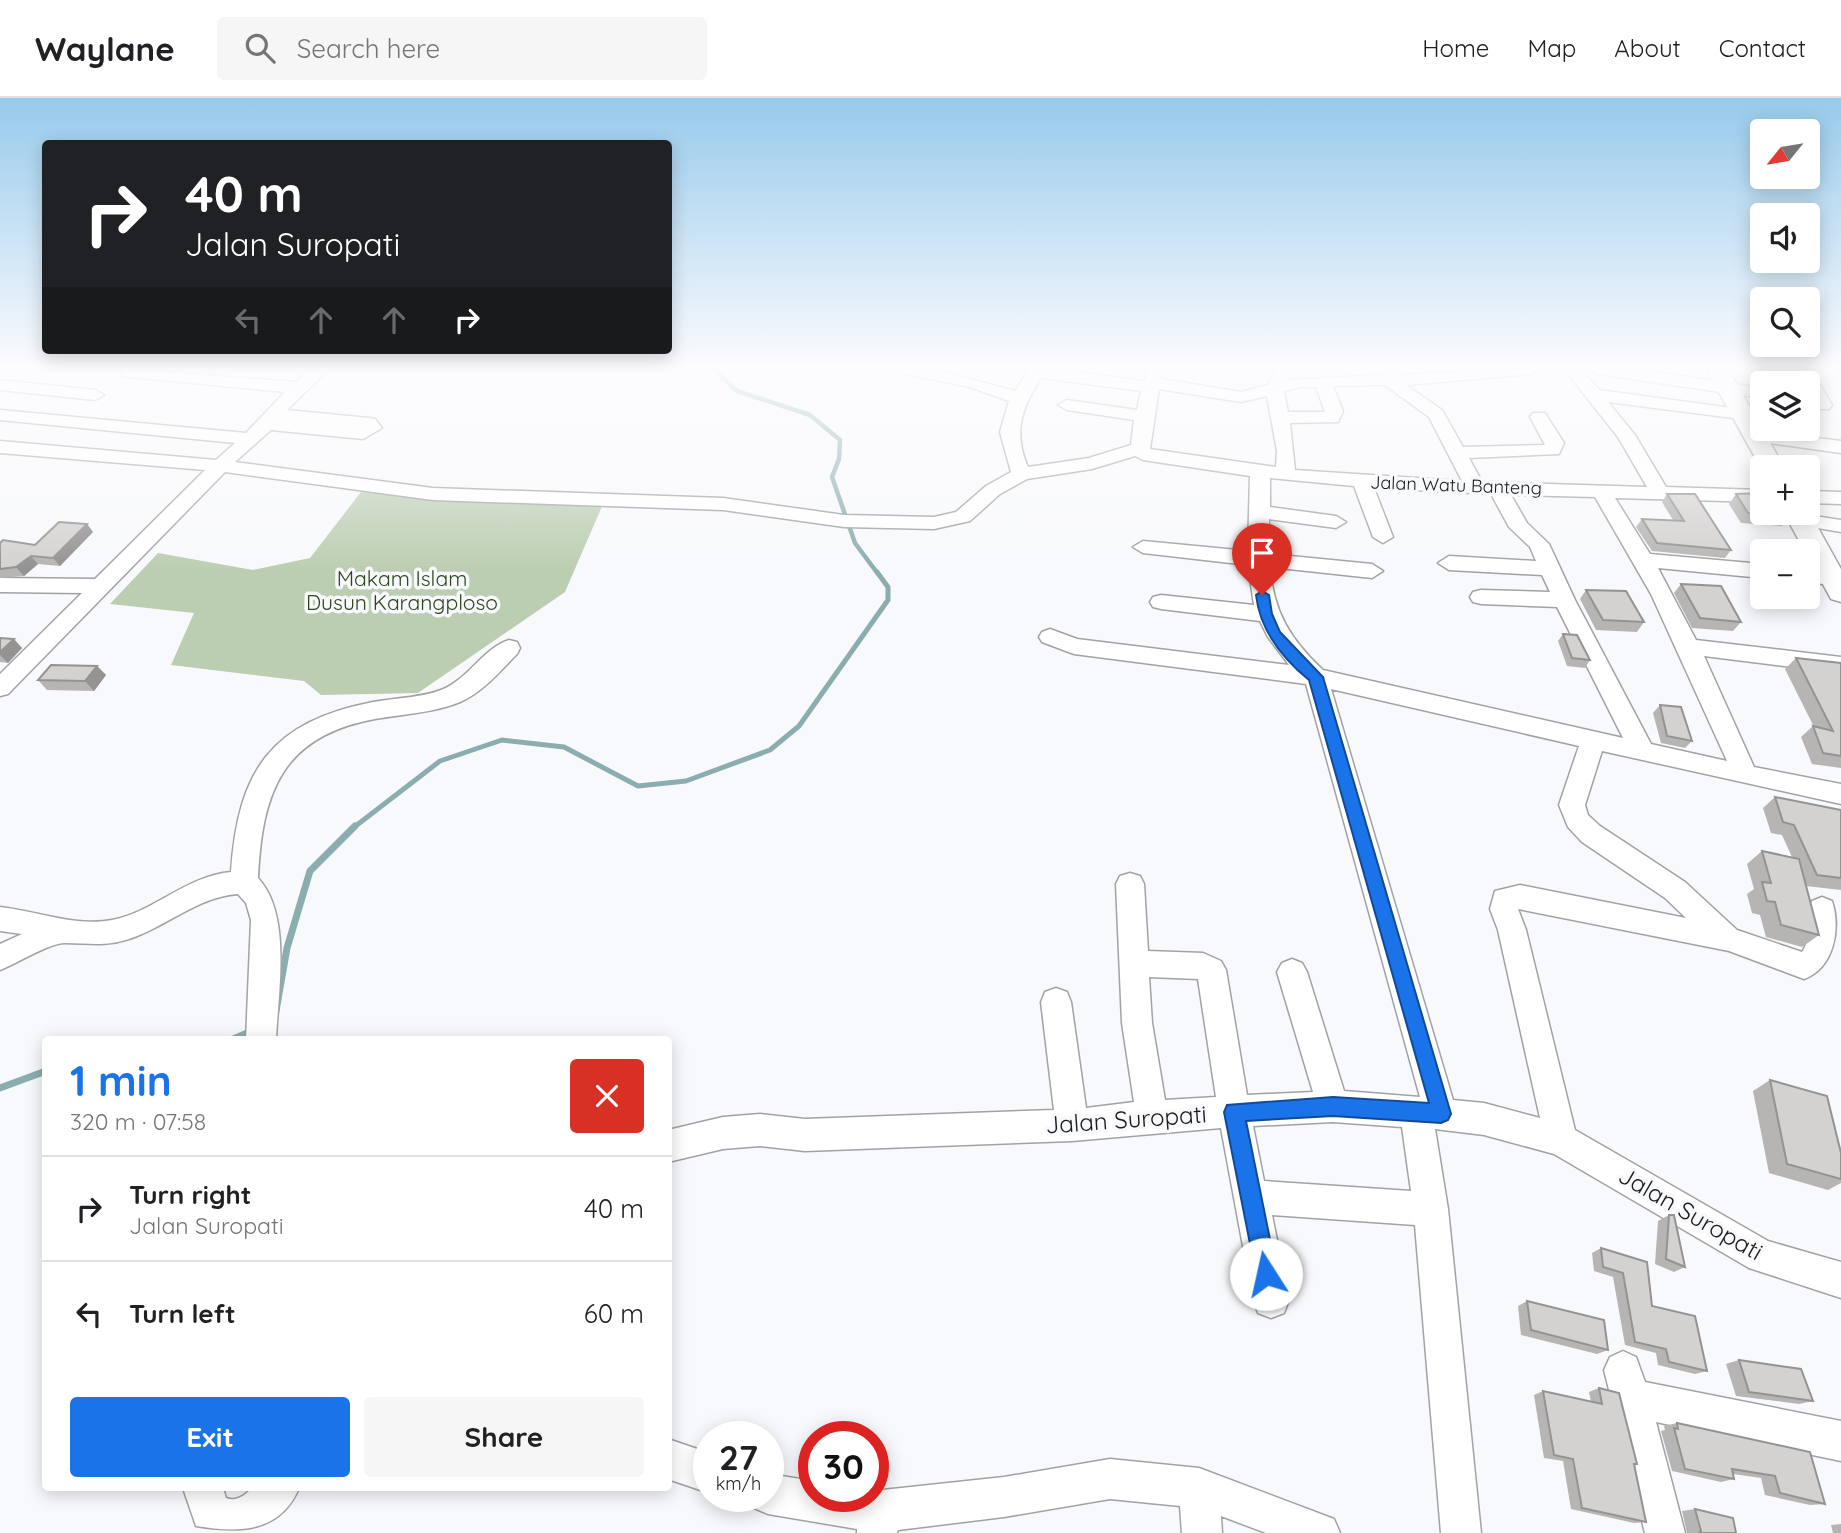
<!DOCTYPE html>
<html lang="en">
<head>
<meta charset="utf-8">
<style>
	body { margin:0; font-family:Quicksand,sans-serif; background:#f6f6f6; color:#202124; height:100vh; display:flex; flex-direction:column; font-size:26px; white-space:nowrap }
	* { box-sizing:border-box; margin:0 }
	p { font-size:23px; color:#757577 }
	.icon { flex:none; width:38px; height:38px; fill:none; stroke:currentColor; stroke-width:2; stroke-linecap:round; stroke-linejoin:round }
	.map { position:relative; flex:1; overflow:hidden }
	.drawer { position:absolute; left:42px; top:938px; width:630px; height:455px; display:flex; flex-direction:column; background:#fff; border-radius:7px; box-shadow:0 4px 18px #0003 }
	.drawer>* { flex:none }
	.top-card { position:absolute; left:42px; top:42px; width:630px; height:214px; border-radius:7px; box-shadow:0 4px 18px #0003; background:#202124; color:#fff; overflow:hidden }
	.needle { width:46px; rotate:240deg }
	.tools { position:absolute; left:1750px; top:21px; display:grid; gap:14px }
	.tools a { display:grid; place-items:center; width:70px; height:70px; border-radius:7px; background:#fff; box-shadow:0 4px 18px #0003; font-size:35px }
	.speed { position:absolute; left:693px; top:1323px; display:flex; gap:14px; font-size:35px; font-weight:700; text-align:center }
	.speed>* { display:grid; place-content:center; width:91px; height:91px; border-radius:50%; background:#fff; box-shadow:0 4px 18px #0003; line-height:1 }
	.speed small { font-size:18px; font-weight:400 }
	.speed .limit { border:10px solid #d22; background:#fff; color:#111 }
	.pin { position:absolute; display:grid; place-items:center; width:60px; height:60px; color:#fff; margin:-72px -30px; border-radius:50% 50% 50% 0; rotate:-45deg; box-shadow:0 0 7px #0007 }
	.pin .icon { rotate:45deg }
	.me { position:absolute; width:77px; margin:-38px; rotate:350deg; stroke-linejoin:round; filter:drop-shadow(0 0 5px #0008) }
	.turn { display:flex; align-items:center; gap:24px; height:147px; padding:0 28px; font-size:32px }
	.turn .icon { width:91px; height:91px; stroke-width:2.5 }
	.turn b { display:block; font-size:49px; line-height:60px }
	.lanes { display:flex; align-items:center; height:66px; padding:0 28px; background:#0003; justify-content:center; gap:35px; direction:ltr }
	.lanes .off { opacity:.35 }
	.round { display:grid; place-items:center; flex:none; width:74px; height:74px; border-radius:7px; background:#f6f6f6 }
	.headline { display:flex; align-items:center; justify-content:space-between; height:119px; padding:0 28px }
	h1 { font-size:42px; font-weight:700; line-height:52px; color:#1a73e8 }
	.button { display:flex; gap:14px; margin-top:auto; padding:14px 28px }
	.button a { flex:1; height:80px; border-radius:7px; background:#1a73e8; color:#fff; font-size:28px; font-weight:700; line-height:80px; text-align:center }
	.button a+a { background:#f6f6f6; color:#202124 }
	ul { padding:0; list-style:none }
	li { display:flex; align-items:center; gap:21px; height:105px; padding:0 28px; border-top:2px solid #e0e0e0 }
	li div { flex:1 }
	li b { display:block; font-size:26px }
	li em { font-style:normal }
	header { display:flex; align-items:center; gap:42px; box-sizing:border-box; height:98px; padding:0 35px; background:#fff; border-bottom:2px solid #e0e0e0 }
	header strong { font-size:33px }
	nav { display:flex; gap:38px; margin-inline-start:auto; font-size:24px }
	.search { width:490px; height:63px; background:#f6f6f6; display:flex; align-items:center; gap:18px; box-sizing:border-box; padding:0 24px; border-radius:7px; color:#757577; font-size:26px }
	.map>svg:first-child { display:block }
	.green { fill:#bcceb2 }
	.lines { fill:none; stroke-linecap:round; stroke-linejoin:round }
	.stream-far2 { stroke:#8cadb0; stroke-width:4.5 }
	.stream-far1 { stroke:#8cadb0; stroke-width:5 }
	.stream { stroke:#8cadb0; stroke-width:7 }
	.minor-casing { stroke:#a1a2a5; stroke-width:3 }
	.major-casing { stroke:#a1a2a5; stroke-width:3 }
	.minor { fill:#fff; fill-rule:evenodd }
	.major { fill:#fff; fill-rule:evenodd }
	.wall { fill:#b6b5b3 }
	.shaded-wall { fill:#949392 }
	.building { fill:#d4d2d0; stroke:#949392; stroke-width:2 }
	.route { fill:#1a73e8; stroke:#114b97; stroke-width:2 }
	.labels { text-anchor:middle; dominant-baseline:central; stroke-width:7; stroke-linejoin:round; paint-order:stroke }
	.far-street-label { font-size:18px; fill:#1b1b1c; stroke:#f8f9fc }
	.park-label { font-size:21px; fill:#2b4618; stroke:#f8f9fc }
	.near-street-label { font-size:24px; fill:#1b1b1c; stroke:#f8f9fc }
</style>
</head>
<body>
<header>
<strong>Waylane</strong>
<div class="search"><svg class="icon" aria-label="search" viewBox="0 0 24 24"><circle cx="10" cy="10" r="6"/><path d="M15 15l6 6"/></svg>Search here</div>
<nav><a>Home</a><a>Map</a><a>About</a><a>Contact</a></nav>
</header>
<div class="map">
<svg width="1841" height="1435" viewBox="0 0 1841 1435">
	<rect width="100%" height="100%" fill="#f8f9fc"/>
	<polygon class="green" points="361,394 478,404 603,406 565,494 418,595 321,597 304,583 171,567 194,515 110,506 158,455 253,472 310,460"/>
	<g class="lines">
		<polyline class="stream-far2" points="714,271 737,293 810,317 840,342 839,361 832,379 855,445 878,476"/>
		<polyline class="stream-far1" points="353,730 440,663 502,642 564,649 638,688 686,683 770,652 799,628 888,502 888,489 877,474"/>
		<g class="stream">
			<polyline points="276,913 287,850 310,773 355,728"/>
			<polyline points="231,942 252,933"/>
			<polyline points="0,990 46,973"/>
		</g>
		<g class="minor-casing">
			<g id="minor">
				<path d="M122 271 296 284 311 271H329L287 312 369 320 375 321 382 330 363 341 271 332 235 364 433 390 723 400 844 417 934 419 956 414 986 388 1011 374 1000 334 1009 303 970 289 901 275 899 271H933L1015 293 1029 271H1054L1144 283 1148 271H1162V281L1241 294 1268 287 1276 272H1288L1291 276 1288 282 1381 277 1389 273 1397 277 1539 271 1531 276 1406 287 1442 312 1463 349 1545 347 1530 319 1533 315H1545L1564 345 1559 356 1469 360 1482 384 1647 389 1618 339 1564 271H1581L1599 292 1747 312 1750 316 1741 321 1608 304 1635 337 1666 389 1762 392V404L1615 400 1650 456 1762 466V480L1658 470 1696 542 1841 559V575L1704 558 1754 669 1841 686V706L1602 653 1585 707 1588 717 1600 728 1685 784 1737 832 1802 854C1813 840 1804 819 1812 803L1822 799 1832 803C1841 831 1834 870 1804 881L1729 853 1518 811 1526 832 1575 1032 1768 1143 1841 1164V1200L1749 1170 1554 1056 1484 1037 1435 1031 1448 1111 1481 1435H1441L1415 1127 1272 1117 1289 1202 1284 1215 1271 1220 1258 1215 1253 1202 1221 1030 1072 1043 805 1053 760 1048 723 1051 668 1064V1032L723 1019 760 1016 805 1021 1054 1012 1041 904 1045 894 1056 890 1067 894 1071 904 1086 1010 1134 1004 1122 925 1116 786 1120 778 1130 775 1140 778 1144 786 1148 853 1203 855 1221 863 1226 872 1247 997 1313 994 1277 874 1282 865 1292 861 1302 865 1307 874 1344 993 1420 999 1306 586 1074 556 1042 544 1039 539 1042 534 1050 531 1077 541 1289 567 1268 539 1260 523 1161 511 1153 509 1150 504 1153 499 1161 497 1254 507 1248 467 1143 455 1133 449 1143 443 1248 453 1250 378 1143 362 1135 358 1092 371 1027 381 1000 396 970 423 934 431 844 429 723 412 433 402 225 374 8 596 0 598V576L82 495 0 494V480L95 481 205 372 0 355V343L216 362 235 345 0 322V312L246 335 285 294 129 279 123 278ZM1041 280 1141 293 1137 312 1067 302 1058 307 1067 312 1134 322 1131 347 1089 360 1028 369C1013 335 1021 310 1041 280ZM1385 287 1429 319 1462 383 1295 372 1290 325 1338 324 1343 313 1333 288ZM1300 289H1316L1325 314H1288L1284 293ZM1159 291 1241 304 1267 298 1277 353 1276 369 1150 351ZM1270 380 1354 388 1373 439 1383 445 1393 439 1374 390 1491 396 1509 429 1530 449 1536 463 1449 458 1438 465 1449 472 1542 477 1550 494 1481 492 1473 494 1470 499 1473 504 1481 506 1557 509 1623 640 1323 572C1291 542 1273 514 1270 469L1372 480 1383 473 1372 466 1269 456V421L1336 430 1346 424 1336 418 1270 409ZM1511 397 1595 399 1651 496 1727 663 1651 646 1575 502 1549 446 1527 425ZM1331 591 1579 648 1559 707 1568 729 1582 744 1665 800 1686 820 1520 787 1495 793 1490 811 1498 832 1540 1020 1484 1005 1453 1002ZM1149 879 1198 881 1216 999 1165 1002 1152 925ZM1333 1024 1402 1029 1411 1093 1264 1083 1253 1028Z"/>
				<polygon points="1589,271 1634,271 1762,290 1762,300 1597,276"/>
				<polygon points="1794,271 1811,271 1832,307 1829,311 1817,311 1808,296 1808,285 1802,285"/>
				<polygon points="0,282 95,292 104,297 95,302 0,292"/>
				<polygon points="1754,332 1841,343 1841,355 1747,342 1745,338 1747,334"/>
				<polygon points="1808,393 1841,394 1841,406 1808,405"/>
				<polygon points="1801,416 1841,422 1841,434 1794,426 1791,422"/>
				<polygon points="1808,471 1841,477 1841,487 1808,485"/>
				<path d="M509 542 517 544 520 550 517 556C500 573 483 594 460 604 433 615 404 616 375 621 282 638 262 694 258 780 292 816 278 894 276 942H246L251 822 246 805 238 796C197 799 166 829 129 841 105 849 88 845 65 845 49 845 16 866 0 872V846L22 836 0 833V809C37 813 75 829 112 822 154 814 186 778 231 774 238 672 271 624 373 604 395 600 420 600 441 592 468 582 483 550 509 542Z"/>
				<polygon points="1623,1253 1636,1259 1645,1284 1841,1323 1841,1363 1656,1324 1685,1435 1645,1435 1604,1272 1610,1259"/>
				<polygon points="668,1341 709,1355 709,1395 668,1381"/>
				<polygon points="1110,1361 1199,1370 1334,1421 1340,1435 1266,1435 1221,1418 1222,1435 1182,1435 1180,1408 1110,1401 1004,1419 898,1432 897,1435 857,1435 857,1431 768,1416 754,1410 749,1398 768,1398 768,1376 814,1383 814,1398 873,1398 873,1393 1004,1379"/>
				<path d="M183 1390H223L226 1400C237 1404 245 1397 252 1390H299C280 1435 239 1435 196 1428Z"/>
			</g>
		</g>
		<g class="major-casing">
			<g id="major">
				<polygon points="1706,271 1728,271 1784,369 1762,369 1762,372"/>
				<polygon points="1808,412 1841,471 1841,504 1831,501 1784,415 1808,415"/>
			</g>
		</g>
		<use href="#minor" class="minor"/>
		<use href="#major" class="major"/>
	</g>
	<g class="wall">
		<polygon points="1667,396 1731,452 1725,460 1652,453 1636,429 1642,421 1673,422 1662,404"/>
		<polygon points="1736,396 1789,418 1782,428 1741,425 1729,406"/>
		<polygon points="87,426 93,434 60,468 38,466 24,478 0,480 0,445 35,447"/>
		<polygon points="1681,486 1741,524 1733,533 1692,530 1674,495"/>
		<polygon points="1586,492 1644,524 1637,534 1596,532 1580,501"/>
		<polygon points="1563,536 1590,562 1585,570 1567,568 1558,543"/>
		<polygon points="0,540 22,550 8,565 0,564"/>
		<polygon points="1796,560 1841,565 1841,670 1812,666 1801,639 1813,628 1814,629 1785,571"/>
		<polygon points="97,568 106,577 94,593 47,592 38,582"/>
		<polygon points="1660,607 1692,643 1685,650 1661,645 1653,615"/>
		<polygon points="1775,699 1841,712 1841,792 1806,788 1819,837 1802,849 1766,839 1760,817 1752,815 1747,796 1754,791 1747,766 1762,753 1792,759 1782,737 1771,735 1763,710"/>
		<polygon points="1770,982 1841,1055 1841,1085 1828,1092 1769,1075 1753,993"/>
		<polygon points="1669,1117 1685,1169 1674,1174 1655,1166 1658,1123"/>
		<polygon points="1601,1150 1652,1208 1707,1273 1695,1276 1658,1267 1656,1255 1625,1247 1613,1179 1594,1173 1592,1155"/>
		<polygon points="1527,1203 1608,1252 1597,1256 1521,1237 1518,1208"/>
		<polygon points="1739,1262 1813,1303 1799,1306 1736,1298 1726,1266"/>
		<polygon points="1599,1290 1637,1366 1634,1367 1646,1424 1634,1425 1571,1411 1563,1363 1544,1360 1534,1297 1543,1293 1591,1304 1589,1294"/>
		<polygon points="1677,1325 1825,1406 1810,1407 1765,1397 1761,1380 1733,1376 1734,1381 1721,1384 1672,1373 1661,1333 1665,1332 1664,1328"/>
		<polygon points="1695,1411 1736,1435 1687,1435 1682,1413"/>
		<polygon points="1841,1426 1841,1435 1833,1435 1831,1427"/>
	</g>
	<g class="shaded-wall">
		<polygon points="87,426 93,434 60,468 53,460"/>
		<polygon points="31,458 38,466 24,478 16,469"/>
		<polygon points="14,541 22,550 8,565 0,557 0,554"/>
		<polygon points="97,568 106,577 94,593 85,583"/>
	</g>
	<g class="building">
		<polygon points="1762,395 1762,415 1787,415 1789,418 1748,415 1736,396"/>
		<polygon points="1667,396 1695,396 1731,452 1657,445 1642,421 1684,423"/>
		<polygon points="59,424 87,426 53,460 31,458 16,469 0,471 0,445 3,442 35,447"/>
		<polygon points="1681,486 1721,488 1741,524 1700,520"/>
		<polygon points="1586,492 1626,493 1644,524 1603,522"/>
		<polygon points="1563,536 1577,537 1590,562 1572,560"/>
		<polygon points="0,540 14,541 0,554"/>
		<polygon points="1796,560 1841,565 1841,658 1823,655 1813,628 1833,633"/>
		<polygon points="51,567 97,568 85,583 38,582"/>
		<polygon points="1660,607 1681,609 1692,643 1667,638"/>
		<polygon points="1775,699 1841,712 1841,780 1817,777 1794,727 1783,724"/>
		<polygon points="1762,753 1799,761 1819,837 1781,827 1775,804 1767,803 1762,784 1771,785"/>
		<polygon points="1770,982 1827,998 1841,1055 1841,1081 1787,1066"/>
		<polygon points="1669,1117 1674,1117 1685,1169 1666,1161"/>
		<polygon points="1601,1150 1647,1164 1652,1208 1695,1218 1707,1273 1669,1264 1666,1251 1635,1244 1623,1175 1603,1169"/>
		<polygon points="1527,1203 1604,1222 1608,1252 1531,1232"/>
		<polygon points="1739,1262 1801,1271 1813,1303 1749,1294"/>
		<polygon points="1599,1290 1619,1295 1637,1366 1634,1366 1646,1424 1582,1410 1573,1361 1554,1357 1543,1293 1602,1306"/>
		<polygon points="1677,1325 1810,1354 1825,1406 1780,1395 1775,1378 1732,1371 1734,1381 1685,1371 1674,1330 1678,1331"/>
		<polygon points="1695,1411 1733,1420 1736,1435 1699,1435 1701,1433"/>
	</g>
	<linearGradient id="sky" x2="0" y2="1"><stop stop-color="#97caeb"/><stop offset="0.57" stop-color="#fcfcfe"/><stop offset="1" stop-color="#fcfcfe" stop-opacity="0"/></linearGradient>
	<rect width="1841" height="472" fill="url(#sky)"/>
	<path class="route" d="M1262 493 1269 497 1272 516 1280 534 1323 579 1451 1016 1448 1022 1441 1025 1333 1018 1246 1023 1277 1176 1274 1184 1266 1187 1259 1184 1256 1176 1224 1014 1227 1007 1333 999 1429 1005 1309 582C1282 560 1260 533 1256 497Z"/>
	<g class="labels">
		<g class="far-street-label">
			<text transform="translate(1456 387) rotate(2)">Jalan Watu Banteng</text>
		</g>
		<g class="park-label">
			<text x="402" y="480">Makam Islam<tspan x="402" dy="24">Dusun Karangploso</tspan></text>
		</g>
		<g class="near-street-label">
			<text transform="translate(1126 1021) rotate(-4)">Jalan Suropati</text>
			<text transform="translate(1691 1115) rotate(30)">Jalan Suropati</text>
		</g>
	</g>
</svg>
<div class="tools">
<a><svg class="needle" viewBox="-14 -14 28 28"><path d="M0-13l5 13h-10z" fill="#e53935"/><path d="M0 13l5-13h-10z" fill="#757577"/></svg></a>
<a><svg class="icon" aria-label="sound" viewBox="0 0 24 24"><path d="M4 9h4l5-4v14l-5-4H4zM17 9q2 3 0 6"/></svg></a>
<a><svg class="icon" aria-label="search" viewBox="0 0 24 24"><circle cx="10" cy="10" r="6"/><path d="M15 15l6 6"/></svg></a>
<a><svg class="icon" aria-label="layers" viewBox="0 0 24 24"><path d="M12 4l9 5-9 5-9-5zM3 14l9 5 9-5"/></svg></a>
<a>+</a>
<a>−</a>
</div>
<div class="speed"><div>27<small>km/h</small></div><div class="limit">30</div></div>
<div class="pin" style="left:1262px;top:497px;background:#d93025"><svg class="icon" aria-label="arrive" viewBox="0 0 24 24"><path d="M6 21V4h12l-3 4 3 4H6"/></svg></div>
<svg class="me" style="left:1266px;top:1176px" viewBox="-20 -20 40 40"><circle r="19" fill="#fff"/><path d="M0-13L10 11 0 6-10 11z" fill="#1a73e8"/></svg>
<div class="top-card">
<div class="turn"><svg class="icon" aria-label="right" viewBox="0 0 24 24"><path d="M7 20v-9h11M14 6l5 5-5 5"/></svg><div><b>40 m</b>Jalan Suropati</div></div>
<div class="lanes"><svg class="icon off" aria-label="left" viewBox="0 0 24 24"><path d="M17 20v-9H6M10 6l-5 5 5 5"/></svg><svg class="icon off" aria-label="ahead" viewBox="0 0 24 24"><path d="M12 20V5M6 11l6-6 6 6"/></svg><svg class="icon off" aria-label="ahead" viewBox="0 0 24 24"><path d="M12 20V5M6 11l6-6 6 6"/></svg><svg class="icon" aria-label="right" viewBox="0 0 24 24"><path d="M7 20v-9h11M14 6l5 5-5 5"/></svg></div>
</div>
<section class="drawer">
<div class="headline"><div><h1>1 min</h1><p>320 m · 07:58</p></div><a class="round" style="background:#d93025;color:#fff"><svg class="icon" aria-label="close" viewBox="0 0 24 24"><path d="M6 6l12 12M18 6L6 18"/></svg></a></div>
<ul>
<li><svg class="icon" aria-label="right" viewBox="0 0 24 24"><path d="M7 20v-9h11M14 6l5 5-5 5"/></svg><div><b>Turn right</b><p>Jalan Suropati</p></div><em>40 m</em></li>
<li><svg class="icon" aria-label="left" viewBox="0 0 24 24"><path d="M17 20v-9H6M10 6l-5 5 5 5"/></svg><div><b>Turn left</b></div><em>60 m</em></li>
</ul>
<div class="button"><a>Exit</a><a>Share</a></div>
</section>
</div>
</body>
</html>
